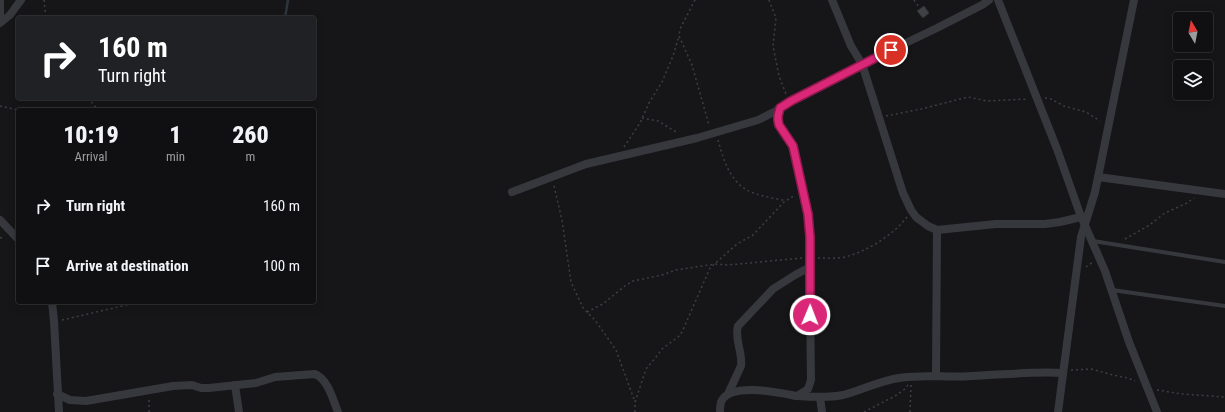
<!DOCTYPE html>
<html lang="en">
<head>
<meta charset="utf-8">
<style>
	body { margin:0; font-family:"Roboto Condensed",sans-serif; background:#19191b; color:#f1f3f6; height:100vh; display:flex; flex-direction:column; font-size:15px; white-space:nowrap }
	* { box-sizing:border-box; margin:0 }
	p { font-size:13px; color:#9c9d9f }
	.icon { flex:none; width:22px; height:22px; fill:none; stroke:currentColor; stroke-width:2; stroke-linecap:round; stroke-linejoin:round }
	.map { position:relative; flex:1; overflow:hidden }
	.details { position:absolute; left:16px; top:108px; width:300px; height:196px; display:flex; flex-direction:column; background:#101012; border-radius:4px; box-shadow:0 2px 10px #0003,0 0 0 1px #303032 }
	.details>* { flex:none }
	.top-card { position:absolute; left:16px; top:16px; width:300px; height:84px; border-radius:4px; box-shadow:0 2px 10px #0003,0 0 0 1px #303032; background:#202124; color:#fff; overflow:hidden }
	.needle { width:26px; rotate:350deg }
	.buttons { position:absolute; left:1173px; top:12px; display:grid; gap:8px }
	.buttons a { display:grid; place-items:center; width:40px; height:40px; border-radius:4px; background:#101012; box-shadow:0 2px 10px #0003,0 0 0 1px #303032; font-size:20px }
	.pin { position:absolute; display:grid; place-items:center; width:34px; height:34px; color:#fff; margin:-17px; border:2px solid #fff; border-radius:50%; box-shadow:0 1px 4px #0007 }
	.me { position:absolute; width:44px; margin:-22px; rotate:1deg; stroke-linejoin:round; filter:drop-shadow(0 0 3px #0008) }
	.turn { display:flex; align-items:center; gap:14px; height:84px; padding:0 16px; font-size:18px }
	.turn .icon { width:52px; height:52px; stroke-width:2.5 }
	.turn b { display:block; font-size:28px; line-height:34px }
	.eta { display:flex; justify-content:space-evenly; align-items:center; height:68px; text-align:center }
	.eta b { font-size:24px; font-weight:800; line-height:28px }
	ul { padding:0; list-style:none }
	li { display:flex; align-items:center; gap:12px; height:60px; padding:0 16px }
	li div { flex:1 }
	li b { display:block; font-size:15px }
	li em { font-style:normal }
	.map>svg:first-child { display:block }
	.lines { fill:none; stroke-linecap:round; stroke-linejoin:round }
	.stream { stroke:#2c353c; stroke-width:2.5 }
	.building { fill:#404145; stroke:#303034 }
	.path { stroke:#3d3f44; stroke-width:1.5; stroke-dasharray:2 3; stroke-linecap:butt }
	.lane { stroke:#37383d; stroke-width:4 }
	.street { stroke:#37383d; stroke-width:8 }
	.route-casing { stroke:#8e194d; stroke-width:10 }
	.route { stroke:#db2777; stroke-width:7 }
</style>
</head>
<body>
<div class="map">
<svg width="1225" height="412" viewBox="0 0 1225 412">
	<rect width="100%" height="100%" fill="#161618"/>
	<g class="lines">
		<g class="stream">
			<polyline points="285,18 288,0"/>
			<polyline points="272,98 273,98"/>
		</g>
	</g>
	<polygon class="building" points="924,6 929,13 923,18 917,11"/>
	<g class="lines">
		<g class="path">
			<polyline points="44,0 46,18"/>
			<polyline points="695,0 680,29 679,36 692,65 709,125"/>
			<polyline points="769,0 776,18 773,46 779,76 786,94"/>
			<polyline points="914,0 919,7"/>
			<polyline points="88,98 98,110"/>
			<polyline points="1045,98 1051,99 1064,106 1086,112 1100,121"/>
			<polyline points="0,106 18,110"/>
			<polyline points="886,116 921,109 968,97 987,101 1028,99"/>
			<polyline points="642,118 658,121 678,133"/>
			<path d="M718 140C723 158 729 180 747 190 757 196 775 198 786 201"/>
			<polyline points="624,147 640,123 649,103 662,82 673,56 679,36"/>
			<polyline points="554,186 562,220 571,282 583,308 595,320 616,350 635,402"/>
			<polyline points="0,238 5,237"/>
			<polyline points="1125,239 1148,226 1165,213 1187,203 1194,198"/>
			<path d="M818 258C827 258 836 259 845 257 868 251 893 235 907 217"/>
			<polyline points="1086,267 1093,262"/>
			<polyline points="587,312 603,304 626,285 633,281 662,275 676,270 715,264 728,265 802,258"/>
			<polyline points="62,320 131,304 144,302"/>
			<polyline points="1071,370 1091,369 1113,375 1128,378 1135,381"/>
			<polyline points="1157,390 1182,394 1225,397"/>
			<polyline points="149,412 149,399"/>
			<polyline points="635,412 635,402 646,369 656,357 662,349 678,337 682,332 710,268 737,244 753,235 784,202 795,195"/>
			<polyline points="864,412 895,396 905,389 908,385"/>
			<polyline points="910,412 911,385"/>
		</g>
		<g class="lane">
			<polyline points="1093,241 1225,262"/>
			<polyline points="1112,290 1225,306"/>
		</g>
		<g class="street">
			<polyline points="832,0 851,46 862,64 903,193 911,210 916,217 928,226 937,230 996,224 1045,224 1060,222 1081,217"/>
			<polyline points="998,0 1057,149 1080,214 1105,271 1129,342 1157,412"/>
			<polyline points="0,15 0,0"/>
			<polyline points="0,23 10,15 21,0"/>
			<polyline points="1098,177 1225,194"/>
			<polyline points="512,192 586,164 697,138 758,120 776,111 791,101 840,77 862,64 937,28 982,5 989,0"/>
			<polyline points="0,220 18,239"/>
			<polyline points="52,302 54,321 59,412"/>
			<polyline points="936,375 937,230"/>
			<polyline points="235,385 239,412"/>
			<path d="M57 394 70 400 86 401 173 386 192 385 201 388H209L256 383 275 377 315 374C328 379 333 400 338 412"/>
			<path d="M728 394 741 366C743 352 734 340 738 326L773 289 795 275 810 267"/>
			<path d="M797 396C812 397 829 398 843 395 862 390 879 381 899 378 923 374 947 378 972 376 1002 375 1033 371 1063 373"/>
			<polyline points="820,397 822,412"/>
			<path d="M720 412C720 408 720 403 722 400 733 382 780 393 797 396L808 389 811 380 809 223 793 146 779 125 778 120 780 108"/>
			<polyline points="1058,412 1081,237 1095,192 1134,0"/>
		</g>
	</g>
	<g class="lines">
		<g class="route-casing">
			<polyline id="route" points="810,315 810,237 808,214 793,146 779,125 778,120 778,116 780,108 791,101 891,50"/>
		</g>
		<use href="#route" class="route"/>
	</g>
</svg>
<div class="buttons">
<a><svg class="needle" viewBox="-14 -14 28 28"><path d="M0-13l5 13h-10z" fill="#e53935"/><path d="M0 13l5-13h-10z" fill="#9c9d9f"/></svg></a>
<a><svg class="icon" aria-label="layers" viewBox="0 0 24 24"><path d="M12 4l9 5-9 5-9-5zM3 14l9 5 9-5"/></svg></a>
</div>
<div class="pin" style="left:891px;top:50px;background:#d93025"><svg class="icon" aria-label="arrive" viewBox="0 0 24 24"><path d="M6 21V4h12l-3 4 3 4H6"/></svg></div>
<svg class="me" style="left:810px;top:315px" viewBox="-20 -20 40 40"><circle r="17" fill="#db2777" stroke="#fff" stroke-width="3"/><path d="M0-11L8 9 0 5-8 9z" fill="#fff"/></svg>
<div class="top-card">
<div class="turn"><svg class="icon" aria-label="right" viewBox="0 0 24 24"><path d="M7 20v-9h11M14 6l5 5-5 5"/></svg><div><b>160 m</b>Turn right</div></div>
</div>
<section class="details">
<div class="eta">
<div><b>10:19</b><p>Arrival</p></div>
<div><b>1</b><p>min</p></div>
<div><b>260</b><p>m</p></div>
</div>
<ul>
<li><svg class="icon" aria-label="right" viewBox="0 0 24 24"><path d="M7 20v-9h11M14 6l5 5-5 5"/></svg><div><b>Turn right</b></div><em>160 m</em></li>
<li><svg class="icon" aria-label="arrive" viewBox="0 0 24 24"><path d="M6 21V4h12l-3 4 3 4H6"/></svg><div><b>Arrive at destination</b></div><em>100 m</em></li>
</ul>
</section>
</div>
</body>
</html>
